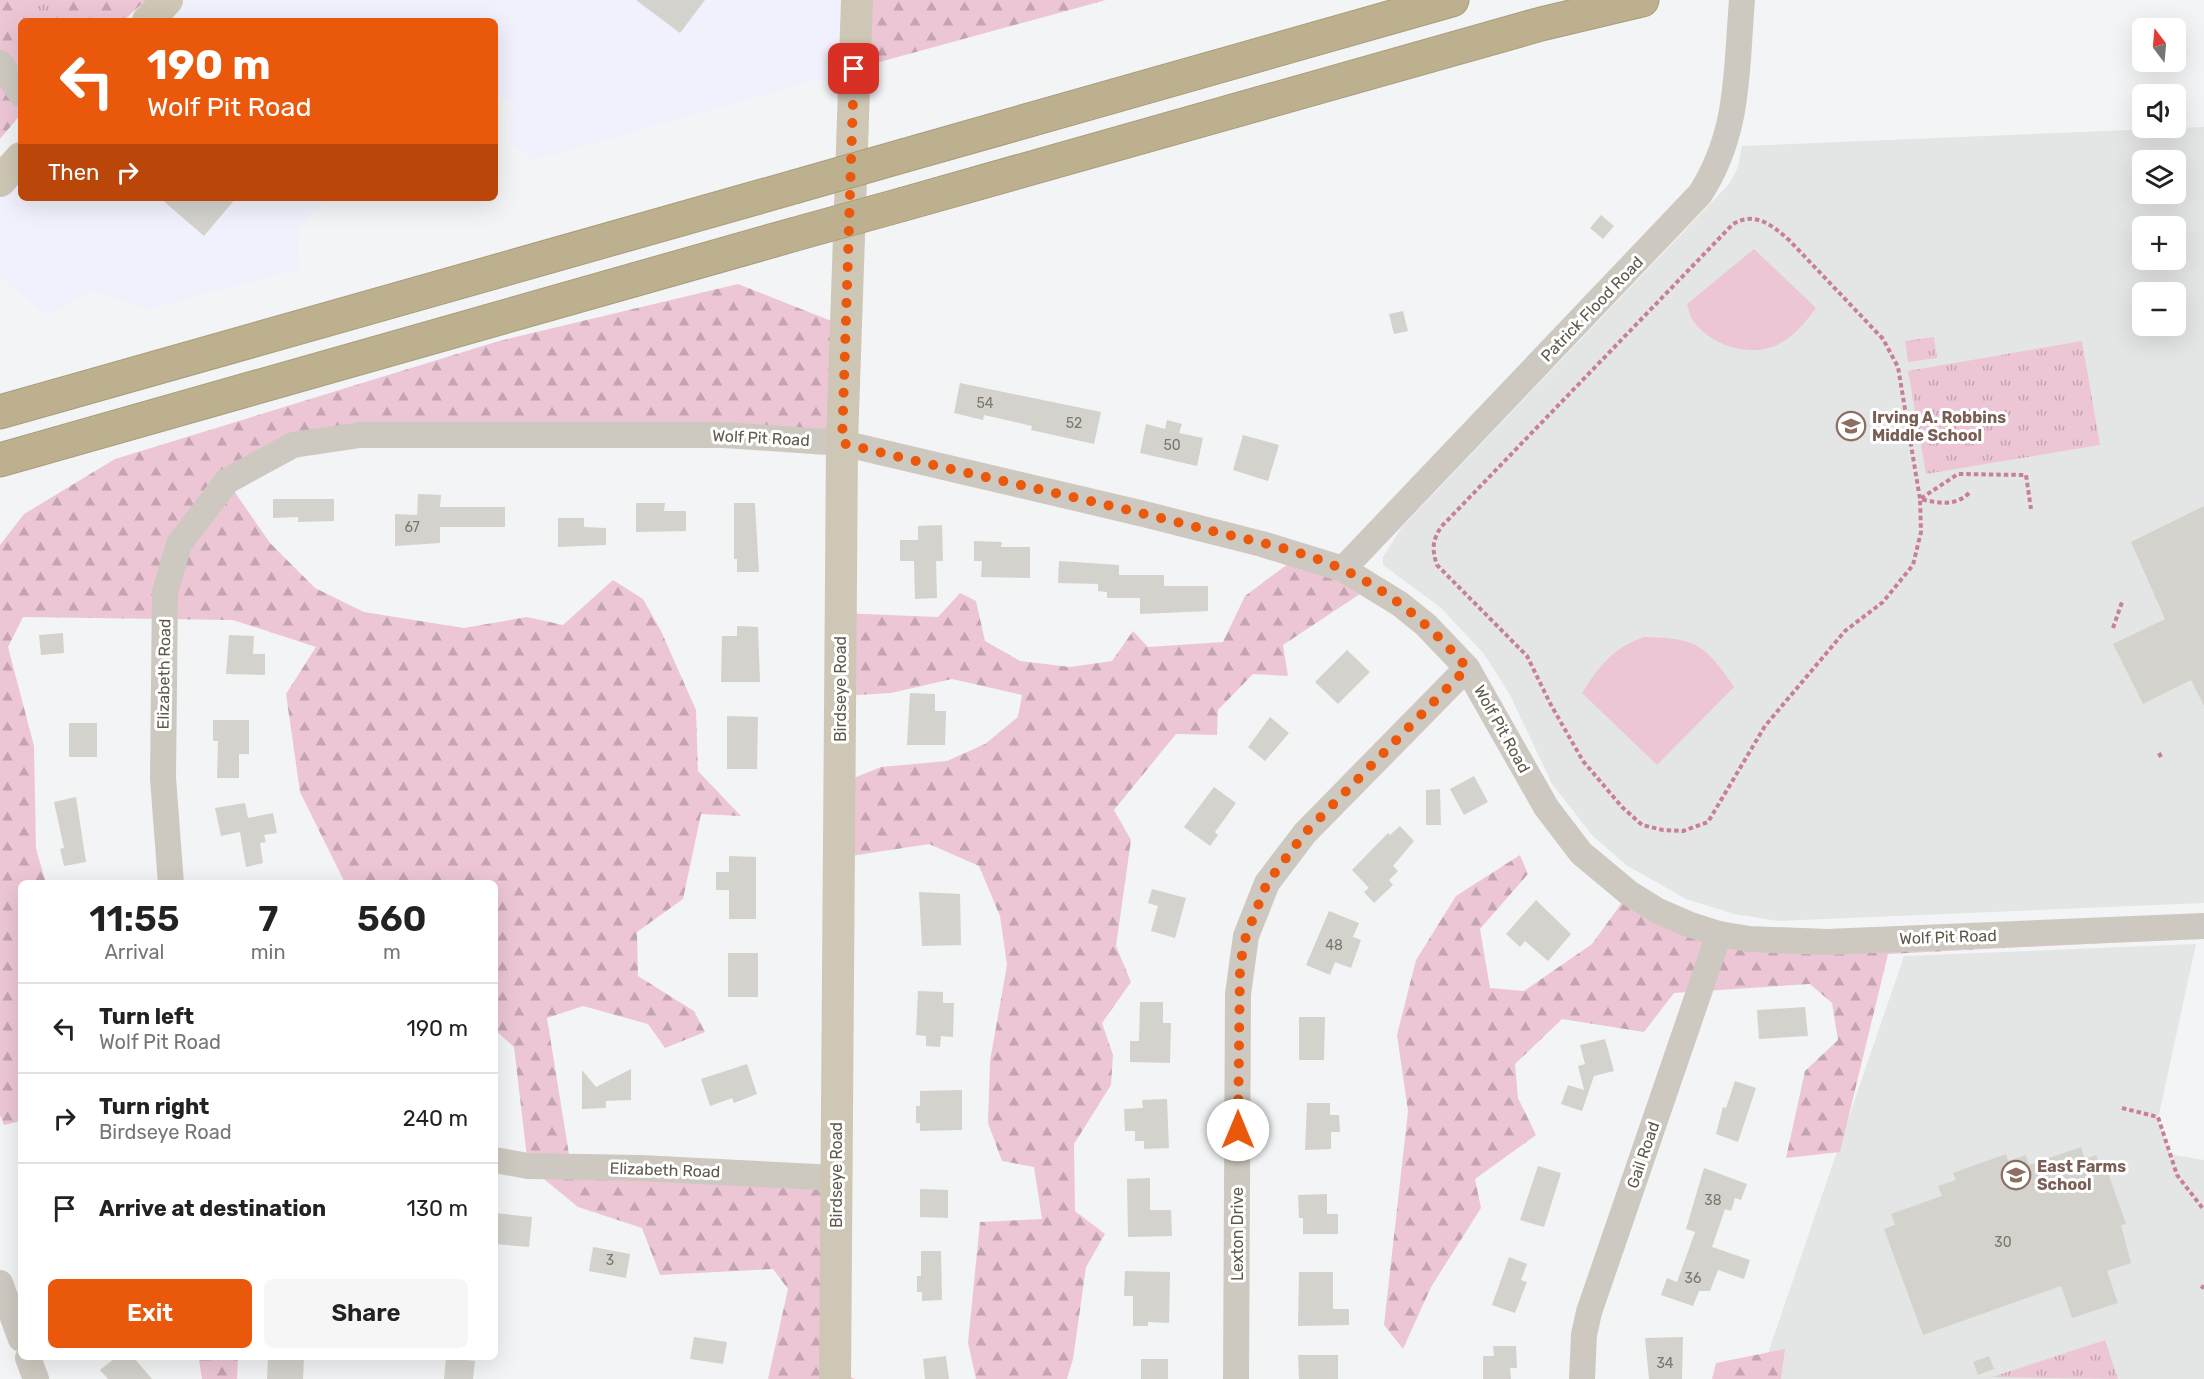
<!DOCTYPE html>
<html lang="en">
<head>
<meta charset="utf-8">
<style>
	body { margin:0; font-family:Rubik,sans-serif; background:#f6f6f6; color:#222; height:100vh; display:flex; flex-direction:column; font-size:22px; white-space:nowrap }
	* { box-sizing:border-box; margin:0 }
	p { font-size:20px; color:#767676 }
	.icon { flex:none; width:33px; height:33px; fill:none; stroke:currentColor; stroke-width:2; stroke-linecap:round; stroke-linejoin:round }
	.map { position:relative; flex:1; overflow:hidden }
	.panel { position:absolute; left:18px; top:880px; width:480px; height:480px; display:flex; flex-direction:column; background:#fff; border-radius:9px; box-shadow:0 6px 24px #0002 }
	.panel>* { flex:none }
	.guide { position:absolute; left:18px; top:18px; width:480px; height:183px; border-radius:9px; box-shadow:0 6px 24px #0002; background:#ea580c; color:#fff; overflow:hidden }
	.needle { width:39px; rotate:344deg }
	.buttons { position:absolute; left:2132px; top:18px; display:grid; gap:12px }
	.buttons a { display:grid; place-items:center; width:54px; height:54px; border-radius:9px; background:#fff; box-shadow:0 6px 24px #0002; font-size:30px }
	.pin { position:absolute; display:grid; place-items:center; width:51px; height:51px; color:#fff; margin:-26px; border-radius:12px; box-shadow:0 3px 9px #0006 }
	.me { position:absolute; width:66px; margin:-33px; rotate:0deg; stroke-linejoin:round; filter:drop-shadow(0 0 4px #0008) }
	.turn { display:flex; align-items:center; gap:21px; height:126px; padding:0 30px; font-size:27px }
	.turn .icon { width:78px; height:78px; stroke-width:2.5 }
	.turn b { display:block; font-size:42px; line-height:51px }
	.then { display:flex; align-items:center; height:57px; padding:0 30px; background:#0003; gap:12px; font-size:22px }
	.eta { display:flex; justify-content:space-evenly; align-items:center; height:102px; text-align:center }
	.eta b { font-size:36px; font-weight:600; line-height:42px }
	.action { display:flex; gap:12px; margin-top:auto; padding:12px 30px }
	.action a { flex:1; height:69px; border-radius:9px; background:#ea580c; color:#fff; font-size:24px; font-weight:600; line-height:69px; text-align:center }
	.action a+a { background:#f6f6f6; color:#222 }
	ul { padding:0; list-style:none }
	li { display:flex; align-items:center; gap:18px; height:90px; padding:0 30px; border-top:2px solid #e0e0e0 }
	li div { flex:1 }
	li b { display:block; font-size:22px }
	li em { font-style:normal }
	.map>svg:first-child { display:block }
	.commercial { fill:#f0f1fc }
	.education { fill:#e4e6e6; fill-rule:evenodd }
	.green { fill:#edc6d6 }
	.forest { fill:url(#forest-firs) }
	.park { fill:url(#park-tufts) }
	.building { fill:#d4d2cd }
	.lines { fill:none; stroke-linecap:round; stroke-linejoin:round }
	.highway-casing { stroke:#a99c7a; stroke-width:35 }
	.path { stroke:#c98096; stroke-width:4; stroke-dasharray:4.5 3; stroke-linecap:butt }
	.minor { stroke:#cec9c0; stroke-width:26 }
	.major { stroke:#cfc7b5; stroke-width:32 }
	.highway { stroke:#bdb08f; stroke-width:33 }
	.highway-bridge-casing { stroke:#a99c7a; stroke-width:35; stroke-linecap:butt }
	.highway-bridge { stroke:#bdb08f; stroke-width:33 }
	.route { stroke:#ea580c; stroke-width:10; stroke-dasharray:0 18 }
	.labels { text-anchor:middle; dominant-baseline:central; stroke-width:6; stroke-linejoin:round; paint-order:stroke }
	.number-label { font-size:14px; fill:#7c776c }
	.street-label { font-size:16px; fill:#5f594c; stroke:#fff }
	.education-label { font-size:16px; font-weight:bold; fill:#785e54; stroke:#fff; text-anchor:start }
</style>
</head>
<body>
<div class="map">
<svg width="2204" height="1379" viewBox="0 0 2204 1379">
	<defs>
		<pattern id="forest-firs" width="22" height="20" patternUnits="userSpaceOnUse" patternTransform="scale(1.5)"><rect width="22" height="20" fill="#edc6d6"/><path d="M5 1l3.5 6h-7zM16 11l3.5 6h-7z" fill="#c3a4b0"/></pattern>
		<pattern id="park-tufts" width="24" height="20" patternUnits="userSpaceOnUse" patternTransform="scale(1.5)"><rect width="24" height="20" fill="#edc6d6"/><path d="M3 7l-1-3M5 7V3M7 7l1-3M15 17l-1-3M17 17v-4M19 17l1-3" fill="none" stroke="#c3a4b0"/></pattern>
	</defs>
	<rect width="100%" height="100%" fill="#f3f4f5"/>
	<g class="commercial">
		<polygon points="166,0 857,0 854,69 534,160 509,141 514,104 495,93 495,21 147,21"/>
		<polygon points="21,159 21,198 325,198 297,231 299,269 148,309 91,290 48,316 0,277 0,182"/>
	</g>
	<g class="education">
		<path d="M2204 127V903L1778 921 1734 914 1686 899 1626 865 1592 835 1552 784 1509 693 1484 654 1441 608 1383 565V557L1402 527 1729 184 1738 167 1742 146ZM2142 160H2175V194H2142ZM2142 226H2175V260H2142ZM2142 292H2175V326H2142Z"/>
		<polygon points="2196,944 2158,1119 2170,1154 2204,1160 2204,1379 1768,1379 1769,1350 1904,956"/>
	</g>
	<g class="green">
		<path d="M1754 249 1816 308C1805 323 1793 338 1775 346 1748 357 1711 345 1694 322 1690 318 1689 310 1687 304Z"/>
		<path d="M1644 637C1697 638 1704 644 1734 687L1657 765 1582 693C1598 667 1614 647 1644 637Z"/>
	</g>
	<g class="forest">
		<polygon points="0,0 146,0 123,21 21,21 21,114 0,139"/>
		<polygon points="857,0 1106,0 854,69"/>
		<polygon points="738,284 844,326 842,443 360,435 227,481 270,543 315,588 364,612 464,628 527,617 563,625 613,580 643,599 661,631 696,710 698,771 741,816 701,814 683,899 637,932 638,976 694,1011 705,1032 665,1048 648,1024 583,1006 547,1018 571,1167 836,1178 835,1372 856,1379 768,1379 788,1289 773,1269 660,1275 642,1228 578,1207 528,1166 514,1047 495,1030 495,884 345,883 300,792 286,694 316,647 233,620 23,617 8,647 34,746 36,849 46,883 21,884 21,1121 4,1125 0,1115 0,545 24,514 115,459 499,341"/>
		<polygon points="1300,555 1372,586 1283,645 1288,676 1253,674 1218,710 1217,735 1176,734 1114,810 1131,840 1116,946 1131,982 1102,1023 1113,1055 1111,1085 1074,1144 1075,1211 1105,1234 1086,1267 1073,1359 1067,1379 976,1379 968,1343 980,1222 1042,1219 1034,1167 1002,1161 988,1123 990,1061 1007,965 1000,916 979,866 929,844 838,858 839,784 881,767 947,761 985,744 1018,717 1022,695 952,679 891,693 840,696 840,613 938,617 960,593 976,601 985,641 1020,661 1070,667 1112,661 1133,631 1148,647 1223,642 1245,596"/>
		<polygon points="1520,855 1528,874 1480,929 1490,988 1524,991 1592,944 1629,893 1718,934 2204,938 1888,954 1840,1152 1786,1158 1805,1071 1838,1040 1832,1003 1810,984 1674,993 1644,1032 1562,1019 1515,1064 1518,1098 1536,1135 1475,1179 1481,1208 1431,1287 1403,1349 1384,1325 1408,1111 1397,1035 1416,960 1456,896"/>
		<polygon points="1785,1349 1781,1379 1712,1379 1716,1363"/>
		<polygon points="196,1358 238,1358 237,1379 202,1379 199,1360"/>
	</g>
	<g class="park">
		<polygon points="18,0 73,0 41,21 33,21"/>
		<polygon points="1934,337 1937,358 1908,362 1905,341"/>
		<polygon points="2082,341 2100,445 1926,474 1908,371"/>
		<polygon points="2105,1340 2118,1379 1992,1377"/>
	</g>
	<g class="building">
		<polygon points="636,0 705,0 680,33"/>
		<polygon points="160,198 236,198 204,236"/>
		<polygon points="1601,215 1614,226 1603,239 1590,228"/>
		<polygon points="1403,311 1408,331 1394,334 1389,314"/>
		<polygon points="960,383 1101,412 1094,444 1031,430 1032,426 984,415 983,420 954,413"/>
		<polygon points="1167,420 1182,424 1179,433 1203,438 1197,466 1140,453 1146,424 1165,429"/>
		<polygon points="1243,435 1279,445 1268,481 1233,470"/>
		<polygon points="418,494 441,495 440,507 505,507 505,527 440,527 440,543 395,546 395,514 417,515"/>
		<polygon points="273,499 334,499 334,521 298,522 298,517 273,518"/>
		<polygon points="636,503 665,503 664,511 686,511 686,531 636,532"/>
		<polygon points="734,503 755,503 759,572 737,572 737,559 734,559"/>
		<polygon points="2204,506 2204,706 2191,680 2143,704 2113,644 2165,619 2131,542"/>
		<polygon points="558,518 584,518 584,527 606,528 606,545 558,547"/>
		<polygon points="942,525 943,561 936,561 937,598 915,599 914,561 900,561 900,540 918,540 918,526"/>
		<polygon points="974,541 1002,542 1001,547 1030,547 1030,578 981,577 982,561 974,561"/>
		<polygon points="1059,561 1119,565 1119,575 1164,575 1164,586 1208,586 1208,611 1140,614 1140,598 1107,598 1107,592 1098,591 1098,584 1058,583"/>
		<polygon points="737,626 758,627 760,682 721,682 722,636 737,636"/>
		<polygon points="63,633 64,653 41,655 39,635"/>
		<polygon points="229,635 254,636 253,654 265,654 265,675 226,674"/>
		<polygon points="1347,650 1370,672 1338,704 1315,682"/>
		<polygon points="910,693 935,694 935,711 946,711 945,745 907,745"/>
		<polygon points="727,716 758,717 757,769 727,769"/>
		<polygon points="1270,717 1289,733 1265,761 1248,747"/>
		<polygon points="213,720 249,720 249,754 239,754 239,778 217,778 218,741 213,741"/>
		<rect x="69" y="723" width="28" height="34"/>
		<polygon points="1474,776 1488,802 1464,815 1450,789"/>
		<polygon points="1214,787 1236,803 1215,832 1218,835 1210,846 1184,827"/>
		<polygon points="1440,789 1441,825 1426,825 1426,790"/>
		<polygon points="76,797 86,862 64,866 60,849 64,848 54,802"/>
		<polygon points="245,803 248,818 273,813 277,833 264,835 266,842 260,843 263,863 246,867 240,832 221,836 215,808"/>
		<polygon points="1400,826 1414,841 1393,866 1398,871 1389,880 1393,885 1374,903 1364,892 1369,888 1352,870 1388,833 1390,835"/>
		<polygon points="729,856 756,857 756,919 729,919 729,890 716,890 716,872 729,872"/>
		<polygon points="1152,889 1186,898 1175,938 1151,931 1158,906 1148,903"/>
		<polygon points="919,892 960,894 961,945 922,946"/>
		<polygon points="1536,900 1571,934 1548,961 1525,941 1520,947 1506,934"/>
		<polygon points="1329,911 1359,923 1353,937 1361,940 1351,968 1335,962 1330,975 1306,965"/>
		<rect x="728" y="953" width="30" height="44"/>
		<polygon points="918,991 943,992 943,1003 954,1003 953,1037 941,1036 940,1047 926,1046 926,1036 916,1035"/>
		<polygon points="1140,1002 1163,1002 1163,1023 1171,1023 1170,1063 1130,1062 1130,1041 1139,1041"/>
		<polygon points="1805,1007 1808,1036 1759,1039 1757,1010"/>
		<polygon points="1299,1017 1325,1017 1324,1060 1299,1060"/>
		<polygon points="1605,1039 1614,1071 1594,1076 1582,1111 1561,1104 1568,1085 1584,1090 1578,1066 1585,1064 1580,1045"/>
		<polygon points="747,1064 757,1094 734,1103 732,1098 710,1106 701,1079"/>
		<polygon points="631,1069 631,1100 606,1101 606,1108 582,1109 582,1070 596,1087"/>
		<polygon points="1735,1081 1756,1088 1738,1142 1716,1134 1723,1107 1726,1108"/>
		<polygon points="962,1090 962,1130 920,1131 920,1123 916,1123 916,1106 920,1106 920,1091"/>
		<polygon points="1167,1099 1169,1148 1144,1149 1144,1141 1135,1141 1135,1131 1125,1131 1124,1109 1143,1108 1142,1100"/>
		<polygon points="1307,1103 1330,1103 1330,1115 1339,1115 1340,1132 1331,1132 1331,1149 1305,1150"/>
		<polygon points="2081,1147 2085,1159 2096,1155 2102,1172 2107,1170 2126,1224 2121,1225 2131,1263 2107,1271 2118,1303 2072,1318 2061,1286 1923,1335 1884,1229 1895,1225 1891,1214 1942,1196 1938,1186 1956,1180 1953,1173 2006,1154 2008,1161 2026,1155 2029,1165"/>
		<polygon points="1538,1166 1561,1173 1544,1227 1520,1220"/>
		<polygon points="1704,1168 1747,1184 1741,1200 1735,1198 1731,1211 1725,1209 1712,1247 1750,1260 1744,1279 1718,1270 1710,1291 1699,1291 1693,1306 1661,1295 1667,1278 1677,1282 1695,1232 1686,1229"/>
		<polygon points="1150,1178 1150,1210 1171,1210 1172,1236 1128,1237 1127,1179"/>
		<polygon points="920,1189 948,1190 948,1218 920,1217"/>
		<polygon points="1327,1194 1327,1214 1338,1214 1338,1234 1303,1234 1303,1218 1299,1218 1298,1195"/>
		<polygon points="495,1213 532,1217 529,1247 495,1244"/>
		<polygon points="593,1247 630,1254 626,1278 589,1271"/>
		<polygon points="921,1251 941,1251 942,1300 922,1301 922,1292 917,1292 917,1276 921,1276"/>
		<polygon points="1509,1257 1527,1264 1521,1280 1527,1282 1515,1313 1492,1305"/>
		<polygon points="1125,1271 1170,1272 1169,1323 1148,1322 1148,1326 1133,1326 1133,1296 1124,1296"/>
		<polygon points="1299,1272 1333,1272 1333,1309 1349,1309 1349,1325 1298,1326"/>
		<polygon points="694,1337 727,1342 723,1364 690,1359"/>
		<polygon points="1683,1337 1682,1379 1649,1379 1645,1338"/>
		<polygon points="1493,1346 1516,1346 1517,1368 1510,1368 1511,1379 1483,1379 1483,1356 1494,1356"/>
		<polygon points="1298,1355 1338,1355 1338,1379 1299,1379"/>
		<polygon points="946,1356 949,1379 925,1379 923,1359"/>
		<polygon points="1989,1356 1994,1369 1978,1375 1973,1362"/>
		<polygon points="115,1358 134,1358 152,1379 108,1379 100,1370"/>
		<polygon points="268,1358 304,1358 303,1379 267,1379"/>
		<polygon points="446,1358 475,1361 473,1379 444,1379"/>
		<rect x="1141" y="1359" width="27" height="20"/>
	</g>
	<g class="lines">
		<g class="highway-casing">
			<g id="highway">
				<polyline points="906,155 1452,0"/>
				<polyline points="904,204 1541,24 1642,0"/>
				<polyline points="0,412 794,187"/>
				<polyline points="0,460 792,235"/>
			</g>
		</g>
		<g class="path">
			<path d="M1969 493C1955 507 1938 503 1920 499L1898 367 1883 339 1789 240C1772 225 1755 211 1733 224L1441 527C1432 541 1432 550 1437 565L1527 656 1551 705 1583 761 1622 807 1642 825 1663 830 1683 831 1708 822 1765 726 1845 631 1883 602 1913 565 1921 532 1920 499 1958 474 2026 475 2031 509"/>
			<polyline points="2113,628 2122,602"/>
			<polyline points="2159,753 2162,759"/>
			<polyline points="2122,1108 2158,1117 2177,1175 2204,1210"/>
			<polyline points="2201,1286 2204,1288"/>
		</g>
		<g class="minor">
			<polyline points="0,63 21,94"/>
			<path d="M1343 569 1700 194C1740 132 1736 71 1742 0"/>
			<polyline points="171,884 163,778 165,592 179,544 227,481 293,445 360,435 724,435 842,443 1144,514 1262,544 1343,569 1400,604 1426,625 1467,668 1546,807 1581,853 1629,893 1658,911 1688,924 1719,934 1749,939 1827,942 2204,926"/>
			<polyline points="495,1160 528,1166 640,1168 836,1178"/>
			<polyline points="0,1283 21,1339"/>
			<polyline points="28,1358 36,1379"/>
			<polyline points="1236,1379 1238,994 1246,936 1267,883 1305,833 1467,668"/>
			<polyline points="1582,1379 1584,1335 1589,1312 1719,934"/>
		</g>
		<g class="major">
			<polyline points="148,21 167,0"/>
			<polyline points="0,181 21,158"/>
			<polyline points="835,1379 842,443 857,0"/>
		</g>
		<use href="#highway" class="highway"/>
		<g class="highway-bridge-casing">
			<g id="highway-bridge">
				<polyline points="794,187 906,155"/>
				<polyline points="792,235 904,204"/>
			</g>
		</g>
		<use href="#highway-bridge" class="highway-bridge"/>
	</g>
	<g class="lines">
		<path class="route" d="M854 69 842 443C961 473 1081 497 1200 528 1247 540 1300 549 1344 570 1392 592 1433 628 1467 668L1305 833 1267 883 1246 936 1240 965 1238 1130"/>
	</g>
	<defs>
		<g id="school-ring" transform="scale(1.5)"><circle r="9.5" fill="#fff" stroke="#8d6e63" stroke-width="1.5"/><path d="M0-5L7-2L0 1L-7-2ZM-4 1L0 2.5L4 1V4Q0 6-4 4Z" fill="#8d6e63"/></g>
	</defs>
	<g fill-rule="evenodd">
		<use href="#school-ring" x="1851" y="426"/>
		<use href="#school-ring" x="2016" y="1175"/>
	</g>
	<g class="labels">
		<g class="number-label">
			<text x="985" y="403">54</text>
			<text x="1074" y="423">52</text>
			<text x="1172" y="445">50</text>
			<text x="412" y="527">67</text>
			<text x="1334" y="945">48</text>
			<text x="1713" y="1200">38</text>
			<text x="2003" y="1242">30</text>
			<text x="610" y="1260">3</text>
			<text x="1693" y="1278">36</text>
			<text x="1665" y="1363">34</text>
		</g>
		<g class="street-label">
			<text transform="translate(1592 309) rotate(-46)">Patrick Flood Road</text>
			<text transform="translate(761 438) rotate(3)">Wolf Pit Road</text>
			<text transform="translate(164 674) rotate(-89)">Elizabeth Road</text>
			<text transform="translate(840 689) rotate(-90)">Birdseye Road</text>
			<text transform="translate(1502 729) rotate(61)">Wolf Pit Road</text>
			<text transform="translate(1948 937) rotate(-2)">Wolf Pit Road</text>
			<text transform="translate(1643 1155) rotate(-71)">Gail Road</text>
			<text transform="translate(665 1170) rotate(2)">Elizabeth Road</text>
			<text transform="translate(836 1175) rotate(-90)">Birdseye Road</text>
			<text transform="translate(1237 1234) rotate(-90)">Lexton Drive</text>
		</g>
		<g class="education-label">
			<text x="1872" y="417">Irving A. Robbins<tspan x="1872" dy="18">Middle School</tspan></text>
			<text x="2037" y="1166">East Farms<tspan x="2037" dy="18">School</tspan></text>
		</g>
	</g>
</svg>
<div class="buttons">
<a><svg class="needle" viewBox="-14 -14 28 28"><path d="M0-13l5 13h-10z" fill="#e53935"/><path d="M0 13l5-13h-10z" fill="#767676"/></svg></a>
<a><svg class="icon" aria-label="sound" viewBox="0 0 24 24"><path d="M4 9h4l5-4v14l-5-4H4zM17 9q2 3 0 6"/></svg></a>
<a><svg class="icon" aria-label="layers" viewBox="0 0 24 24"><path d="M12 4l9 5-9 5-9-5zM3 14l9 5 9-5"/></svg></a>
<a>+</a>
<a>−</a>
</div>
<div class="pin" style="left:854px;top:69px;background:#d93025"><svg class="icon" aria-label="arrive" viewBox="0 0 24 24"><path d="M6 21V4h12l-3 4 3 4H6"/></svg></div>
<svg class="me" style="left:1238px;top:1130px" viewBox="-20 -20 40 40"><circle r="19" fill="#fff"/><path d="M0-13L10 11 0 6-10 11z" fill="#ea580c"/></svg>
<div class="guide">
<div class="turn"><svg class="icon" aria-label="left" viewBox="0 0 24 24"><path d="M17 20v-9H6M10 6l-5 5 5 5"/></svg><div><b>190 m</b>Wolf Pit Road</div></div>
<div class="then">Then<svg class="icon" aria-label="right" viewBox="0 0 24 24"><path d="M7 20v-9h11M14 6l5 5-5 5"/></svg></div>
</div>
<section class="panel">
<div class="eta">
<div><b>11:55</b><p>Arrival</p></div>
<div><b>7</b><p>min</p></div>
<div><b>560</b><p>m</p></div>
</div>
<ul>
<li><svg class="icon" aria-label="left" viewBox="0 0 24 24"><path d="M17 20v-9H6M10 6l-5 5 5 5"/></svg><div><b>Turn left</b><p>Wolf Pit Road</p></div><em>190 m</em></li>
<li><svg class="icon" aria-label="right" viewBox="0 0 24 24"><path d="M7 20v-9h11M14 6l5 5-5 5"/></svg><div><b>Turn right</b><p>Birdseye Road</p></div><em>240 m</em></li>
<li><svg class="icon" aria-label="arrive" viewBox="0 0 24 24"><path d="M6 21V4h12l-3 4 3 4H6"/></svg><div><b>Arrive at destination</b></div><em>130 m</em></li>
</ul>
<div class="action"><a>Exit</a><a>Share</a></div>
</section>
</div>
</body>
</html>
